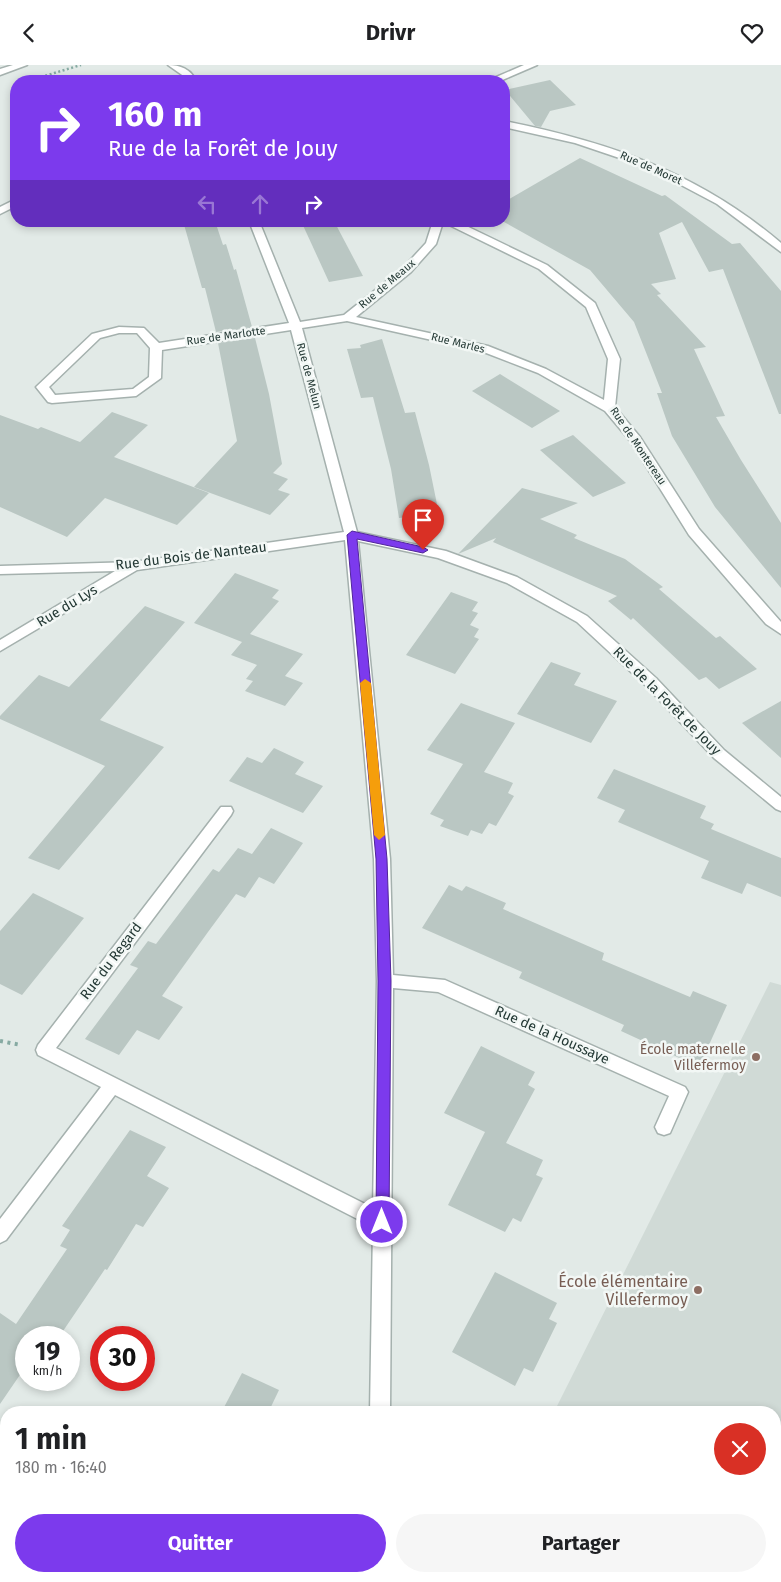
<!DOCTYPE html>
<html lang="fr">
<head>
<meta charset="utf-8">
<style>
	body { margin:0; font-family:"Fira Sans",sans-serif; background:#f6f6f6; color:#202124; height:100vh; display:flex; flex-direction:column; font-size:19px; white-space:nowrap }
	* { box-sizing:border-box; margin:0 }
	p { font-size:16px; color:#757577 }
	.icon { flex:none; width:28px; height:28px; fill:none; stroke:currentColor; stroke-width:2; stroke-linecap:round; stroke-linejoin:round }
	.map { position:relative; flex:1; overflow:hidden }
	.drawer { position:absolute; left:0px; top:1341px; width:781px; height:176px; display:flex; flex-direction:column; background:#fff; border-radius:20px 20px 0 0; box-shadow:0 2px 8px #0003 }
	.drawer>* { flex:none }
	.guide { position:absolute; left:10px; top:10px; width:500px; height:152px; border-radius:20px; box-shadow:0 2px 8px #0003; background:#7c3aed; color:#fff; overflow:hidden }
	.speed { position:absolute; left:15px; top:1261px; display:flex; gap:10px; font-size:25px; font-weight:700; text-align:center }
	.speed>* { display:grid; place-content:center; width:65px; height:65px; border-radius:50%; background:#fff; box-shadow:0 2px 8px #0003; line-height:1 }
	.speed small { font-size:12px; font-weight:400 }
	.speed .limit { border:8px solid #d22; background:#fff; color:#111 }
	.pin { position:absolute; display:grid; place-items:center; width:42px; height:42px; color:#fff; margin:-51px -21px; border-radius:50% 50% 50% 0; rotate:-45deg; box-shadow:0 0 5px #0007 }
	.pin .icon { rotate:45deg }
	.me { position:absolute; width:55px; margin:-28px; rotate:0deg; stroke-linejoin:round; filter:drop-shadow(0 0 4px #0008) }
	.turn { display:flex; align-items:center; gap:18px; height:105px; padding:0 15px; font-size:22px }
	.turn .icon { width:65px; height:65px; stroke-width:2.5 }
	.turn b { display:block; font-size:35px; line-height:42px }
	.lanes { display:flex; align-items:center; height:48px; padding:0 15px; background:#0003; justify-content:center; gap:25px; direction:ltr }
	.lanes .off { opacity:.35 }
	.round { display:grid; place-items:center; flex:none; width:52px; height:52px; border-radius:26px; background:#f6f6f6 }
	.headline { display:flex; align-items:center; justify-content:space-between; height:85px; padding:0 15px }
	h1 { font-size:30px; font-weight:700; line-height:38px }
	.action { display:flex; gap:10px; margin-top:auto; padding:10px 15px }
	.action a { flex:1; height:58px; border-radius:30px; background:#7c3aed; color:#fff; font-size:20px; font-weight:700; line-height:58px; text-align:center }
	.action a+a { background:#f6f6f6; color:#202124 }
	header { display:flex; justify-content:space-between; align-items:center; height:65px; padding:0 15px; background:#fff; font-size:22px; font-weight:700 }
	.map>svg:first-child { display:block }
	.built { fill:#d0dad6 }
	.building { fill:#bac7c3 }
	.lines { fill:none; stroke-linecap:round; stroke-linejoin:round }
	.minor-casing { stroke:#a5b1ae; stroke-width:3 }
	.tertiary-casing { stroke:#a5b1ae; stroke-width:3 }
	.path-far1 { stroke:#86aaa2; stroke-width:2.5; stroke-dasharray:2 2.5; stroke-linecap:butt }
	.path { stroke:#86aaa2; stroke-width:4; stroke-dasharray:3 4.5; stroke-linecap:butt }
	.minor { fill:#fff; fill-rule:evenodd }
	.tertiary { fill:#fff; fill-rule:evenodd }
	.route { fill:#7c3aed; stroke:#51269a }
	.slow { fill:#f59e0b }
	.education-dot { fill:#8d6e63; stroke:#f2f7f5; stroke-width:2 }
	.labels { text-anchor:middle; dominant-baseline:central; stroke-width:5; stroke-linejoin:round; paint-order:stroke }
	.far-street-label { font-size:11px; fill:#243935; stroke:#f2f7f5 }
	.street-label { font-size:14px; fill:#243935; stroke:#f2f7f5 }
	.education-label { font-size:14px; fill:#785e54; stroke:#f2f7f5; text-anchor:end }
	.near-education-label { font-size:16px; fill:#785e54; stroke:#f2f7f5; text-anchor:end }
</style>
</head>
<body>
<header><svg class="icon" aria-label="back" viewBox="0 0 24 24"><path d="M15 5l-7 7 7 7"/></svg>Drivr<svg class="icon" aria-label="heart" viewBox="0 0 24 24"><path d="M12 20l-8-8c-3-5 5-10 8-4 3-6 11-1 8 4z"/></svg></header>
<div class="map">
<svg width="781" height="1517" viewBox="0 0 781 1517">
	<rect width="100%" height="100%" fill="#e2eae7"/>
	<polygon class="built" points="770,917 781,920 781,1517 469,1517 472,1511 775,1511 775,1348 554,1347"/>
	<g class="building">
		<polygon points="550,15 576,40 550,46 541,62 535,61 505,25"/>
		<polygon points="580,93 662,131 665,130 732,179 740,178 781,226 781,349 779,349 723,204 709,207 682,157 659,168 676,214 651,219 661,229 657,230 706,282 694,284 725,351 716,352 741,395 781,458 781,523 715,442 672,371 657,328 662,328 634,257 590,205 504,157 504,137"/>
		<polygon points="183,156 215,156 223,180 226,179 234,205 236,204 252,262 216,267 205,223 202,223"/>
		<polygon points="301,156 334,156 363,211 329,217"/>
		<polygon points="255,273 269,329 282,399 273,408 288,414 278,425 290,429 270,450 194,422 237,376 218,278"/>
		<polygon points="382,274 405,348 415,347 429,400 439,449 399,453 391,404 373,332 361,333 347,284 361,283 360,280"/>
		<polygon points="500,309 560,346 532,363 472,326"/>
		<polygon points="112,347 148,360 114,392 209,428 177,460 105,433 67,472 0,442 0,350 38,364 41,362 80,377"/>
		<polygon points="573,370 626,418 593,432 540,385"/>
		<polygon points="522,423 578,438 540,454 577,470 574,473 625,494 663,522 659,524 716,573 720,571 757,604 719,624 706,612 699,615 633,553 631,555 608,536 617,531 493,477 496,473 458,489"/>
		<polygon points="235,508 279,525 272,533 279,536 250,569 303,589 285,611 303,618 285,641 245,626 253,616 246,614 257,600 231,590 242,577 194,558"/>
		<polygon points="451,527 478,537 472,546 478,548 470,560 479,564 474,572 479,574 455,609 406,590"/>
		<polygon points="145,541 185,557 100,655 164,682 59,805 28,793 105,701 0,654 0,651 39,610 69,622"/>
		<polygon points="551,597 581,608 574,620 617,636 591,678 517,649"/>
		<polygon points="781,636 781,693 742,658"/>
		<polygon points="461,638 515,658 484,707 513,718 508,728 514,731 496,761 489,758 482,769 471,765 468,771 440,761 444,755 430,749 463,699 427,685"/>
		<polygon points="274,683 304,697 295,709 323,721 303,748 229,716 247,692 262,698"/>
		<polygon points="614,704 706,741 700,753 714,759 711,764 781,793 781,832 747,818 742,829 701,813 709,796 618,757 625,745 597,733"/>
		<polygon points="271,763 303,778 274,819 259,812 245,833 236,829 208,867 162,931 183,942 159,975 137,965 119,990 85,974 138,903 130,900 148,876 156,879 213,804 219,807 238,783 252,789"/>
		<polygon points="449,820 462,826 466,821 506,838 503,844 604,888 602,895 690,932 693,926 727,940 699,1002 621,966 624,960 519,913 522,907 422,863"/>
		<polygon points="33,828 84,853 22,930 0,919 0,866"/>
		<polygon points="481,981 535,1007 528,1020 535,1024 506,1078 543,1095 536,1110 543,1113 521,1157 513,1153 505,1167 448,1140 485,1067 444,1048"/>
		<polygon points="130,1065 166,1082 147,1111 169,1123 143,1162 136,1159 107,1205 105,1204 59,1272 26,1272 26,1301 0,1339 0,1248 16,1259 67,1184 60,1181 70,1165 62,1161"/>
		<polygon points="495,1207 557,1238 549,1254 557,1258 533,1307 524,1303 515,1321 452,1287"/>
		<polygon points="242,1308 279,1325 268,1348 221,1348"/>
	</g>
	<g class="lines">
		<g class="minor-casing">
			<g id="minor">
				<path d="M168 0C180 0 191 4 196 16H186L185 12Z"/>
				<polygon points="524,0 537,0 500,16 487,16"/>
				<path d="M504 56C609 77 699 108 781 178V187L717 139 649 103 575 78 504 62Z"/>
				<polygon points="16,134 16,141 0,149 0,142"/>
				<path d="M249 156H259L300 257 344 250 403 203 426 178 433 156H456L547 200 595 238 620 294 615 342 640 372 699 464 781 557V569L766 559 689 470 631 377 605 346 538 308 481 286 347 256 302 263 357 467 446 486 517 512 587 551 656 613 724 685 781 732V746L776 744 714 693 646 621 577 557 507 518 438 493 358 476 390 794 393 910 445 915 685 1022 688 1027 670 1068 664 1070 658 1068 655 1062 669 1031 438 927 393 923 390 1348H370L373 1162 115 1030 6 1175 0 1178V1154L101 1022 38 990 36 985 38 980 221 742H231L233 746 231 750 56 983 373 1143 377 916 374 794 345 475 137 505 0 586V575L115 506 0 509V501L134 497 344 467 291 265 162 285 161 313 136 331 52 338 48 337 36 322 92 269 119 262 144 263 159 278 289 258ZM443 157 539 204 586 242 608 294 604 335 546 304 488 281 356 252 411 207 436 179ZM119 268H137L150 283 149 312 133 324 55 330 49 322 100 273Z"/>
				<rect x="368" y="1511" width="20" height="6"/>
			</g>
		</g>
		<g class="tertiary-casing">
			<polygon id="tertiary" points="13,0 27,0 0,10 0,4"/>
		</g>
		<polyline class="path-far1" points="41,12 81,0"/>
		<polyline class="path" points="0,976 21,980"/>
		<use href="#minor" class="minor"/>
		<use href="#tertiary" class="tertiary"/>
	</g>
	<polygon class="route" points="352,466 423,482 428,485 423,488 357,474 387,794 391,916 389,1157 387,1162 382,1164 378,1162 376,1157 378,916 376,794 347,470"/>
	<polygon class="slow" points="365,614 371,618 385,770 379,775 374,770 360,618"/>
	<g class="education-dot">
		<circle cx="756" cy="992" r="5"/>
		<circle cx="698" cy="1225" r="5"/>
	</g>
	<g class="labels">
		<g class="far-street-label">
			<text transform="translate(651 103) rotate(24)">Rue de Moret</text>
			<text transform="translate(387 219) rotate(-40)">Rue de Meaux</text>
			<text transform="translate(226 271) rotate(-8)">Rue de Marlotte</text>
			<text transform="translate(458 278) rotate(14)">Rue Marles</text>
			<text transform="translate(309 311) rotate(75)">Rue de Melun</text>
			<text transform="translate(638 381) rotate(56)">Rue de Montereau</text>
		</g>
		<g class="street-label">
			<text transform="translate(191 491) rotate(-7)">Rue du Bois de Nanteau</text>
			<text transform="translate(67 541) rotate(-31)">Rue du Lys</text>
			<text transform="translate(667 636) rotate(45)">Rue de la Forêt de Jouy</text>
			<text transform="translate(111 896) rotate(-53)">Rue du Regard</text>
			<text transform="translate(552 970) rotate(24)">Rue de la Houssaye</text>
		</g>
		<g class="education-label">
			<text x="746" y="984">École maternelle<tspan x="746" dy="16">Villefermoy</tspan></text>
		</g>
		<g class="near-education-label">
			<text x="688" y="1216">École élémentaire<tspan x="688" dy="18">Villefermoy</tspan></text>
		</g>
	</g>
</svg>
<div class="speed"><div>19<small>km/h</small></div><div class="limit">30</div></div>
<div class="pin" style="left:423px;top:485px;background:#d93025"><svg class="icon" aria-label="arrive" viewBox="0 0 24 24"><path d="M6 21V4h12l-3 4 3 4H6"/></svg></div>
<svg class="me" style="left:382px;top:1157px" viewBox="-20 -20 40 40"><circle r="17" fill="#7c3aed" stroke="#fff" stroke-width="3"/><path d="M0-11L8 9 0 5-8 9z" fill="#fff"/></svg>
<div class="guide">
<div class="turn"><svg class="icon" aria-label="right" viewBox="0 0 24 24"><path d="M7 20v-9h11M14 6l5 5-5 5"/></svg><div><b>160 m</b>Rue de la Forêt de Jouy</div></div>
<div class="lanes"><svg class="icon off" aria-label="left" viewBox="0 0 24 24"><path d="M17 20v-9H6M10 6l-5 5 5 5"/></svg><svg class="icon off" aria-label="ahead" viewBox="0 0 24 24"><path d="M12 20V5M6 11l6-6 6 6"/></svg><svg class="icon" aria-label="right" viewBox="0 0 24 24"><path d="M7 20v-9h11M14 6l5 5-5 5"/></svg></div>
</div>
<section class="drawer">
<div class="headline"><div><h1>1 min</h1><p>180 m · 16:40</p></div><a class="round" style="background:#d93025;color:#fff"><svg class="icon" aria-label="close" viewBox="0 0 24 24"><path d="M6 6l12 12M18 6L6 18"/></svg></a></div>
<div class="action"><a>Quitter</a><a>Partager</a></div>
</section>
</div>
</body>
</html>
